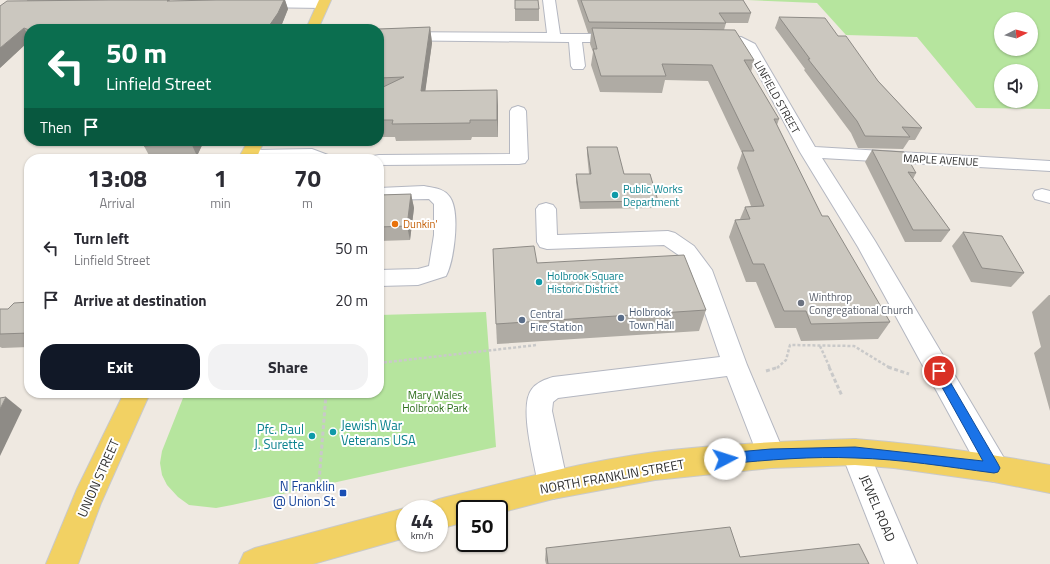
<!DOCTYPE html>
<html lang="en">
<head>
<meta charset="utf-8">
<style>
	body { margin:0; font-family:"Titillium Web",sans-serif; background:#f2f2f3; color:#2b2b33; height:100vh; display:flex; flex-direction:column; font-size:15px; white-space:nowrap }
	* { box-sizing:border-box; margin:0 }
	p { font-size:13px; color:#7c7c81 }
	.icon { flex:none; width:22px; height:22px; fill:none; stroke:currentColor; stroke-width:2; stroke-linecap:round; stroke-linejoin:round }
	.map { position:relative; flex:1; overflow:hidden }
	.panel { position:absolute; left:24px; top:154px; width:360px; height:244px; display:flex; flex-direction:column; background:#fff; border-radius:16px; box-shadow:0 1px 3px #0004 }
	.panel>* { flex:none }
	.hud { position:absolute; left:24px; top:24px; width:360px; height:122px; border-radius:16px; box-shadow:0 1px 3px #0004; background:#0b6e4f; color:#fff; overflow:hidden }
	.needle { width:26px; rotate:84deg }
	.controls { position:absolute; left:994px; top:12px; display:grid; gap:8px }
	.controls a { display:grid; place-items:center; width:44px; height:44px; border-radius:50%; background:#fff; box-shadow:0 1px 3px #0004; font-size:20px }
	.speed { position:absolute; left:396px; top:500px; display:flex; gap:8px; font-size:20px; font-weight:700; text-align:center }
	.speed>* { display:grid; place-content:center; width:52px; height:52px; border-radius:50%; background:#fff; box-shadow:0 1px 3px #0004; line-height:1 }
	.speed small { font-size:10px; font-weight:400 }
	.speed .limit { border:2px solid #111; border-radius:6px; background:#fff; color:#111 }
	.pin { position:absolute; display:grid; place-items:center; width:34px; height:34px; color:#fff; margin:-17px; border:2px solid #fff; border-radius:50%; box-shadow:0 1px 4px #0007 }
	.me { position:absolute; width:44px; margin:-22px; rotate:85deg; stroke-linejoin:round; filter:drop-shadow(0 0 3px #0008) }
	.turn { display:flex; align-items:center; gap:14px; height:84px; padding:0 16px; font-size:18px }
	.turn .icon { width:52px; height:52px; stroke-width:2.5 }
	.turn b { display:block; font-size:28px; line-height:34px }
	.then { display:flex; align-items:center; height:38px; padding:0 16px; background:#0003; gap:8px; font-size:15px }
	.eta { display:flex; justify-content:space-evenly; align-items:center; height:68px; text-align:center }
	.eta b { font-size:24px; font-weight:700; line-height:28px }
	.action { display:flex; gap:8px; margin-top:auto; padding:8px 16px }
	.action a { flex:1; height:46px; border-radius:16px; background:#111827; color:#fff; font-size:16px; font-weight:700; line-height:46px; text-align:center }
	.action a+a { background:#f2f2f3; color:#2b2b33 }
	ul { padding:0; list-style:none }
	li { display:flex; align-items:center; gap:12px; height:52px; padding:0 16px }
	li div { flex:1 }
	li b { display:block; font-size:15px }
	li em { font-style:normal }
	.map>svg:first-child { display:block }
	.green { fill:#b6e59e; fill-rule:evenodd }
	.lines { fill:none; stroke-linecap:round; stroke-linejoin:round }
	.minor-casing { stroke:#b4b7c1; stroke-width:2 }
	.major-casing { stroke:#c9c9c9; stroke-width:2 }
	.path-far1 { stroke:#c9c9c9; stroke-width:2.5; stroke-dasharray:3 2; stroke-linecap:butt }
	.path { stroke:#c9c9c9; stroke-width:3; stroke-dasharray:4 2.5; stroke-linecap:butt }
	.minor { fill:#fff; fill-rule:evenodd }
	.major { fill:#f2d163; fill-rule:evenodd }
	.wall { fill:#afaba4 }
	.shaded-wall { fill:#8e8b86 }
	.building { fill:#cbc7bf; stroke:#8e8b86 }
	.route { fill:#1a73e8; stroke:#114b97 }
	.culture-dot { fill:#0f9aa8; stroke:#fff; stroke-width:1.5 }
	.food-dot { fill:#e8710a; stroke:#fff; stroke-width:1.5 }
	.worship-dot { fill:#6b7280; stroke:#fff; stroke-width:1.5 }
	.service-dot { fill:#5c6f8a; stroke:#fff; stroke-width:1.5 }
	.transit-dot { fill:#1a4fb4; stroke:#fff; stroke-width:1.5 }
	.labels { text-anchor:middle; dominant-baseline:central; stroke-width:4; stroke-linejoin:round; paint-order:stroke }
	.street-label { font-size:11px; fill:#2e2e2e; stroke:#fff }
	.culture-label { font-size:11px; fill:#0d838f; stroke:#fff; text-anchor:start }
	.food-label { font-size:11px; fill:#c56008; stroke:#fff; text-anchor:start }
	.worship-label { font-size:11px; fill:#5b616d; stroke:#fff; text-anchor:start }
	.service-label { font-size:11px; fill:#4e5e75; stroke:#fff; text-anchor:start }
	.park-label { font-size:11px; fill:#2c6e1b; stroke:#fff }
	.near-culture-label { font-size:13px; fill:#0d838f; stroke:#fff; text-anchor:start }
	.near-street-label { font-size:13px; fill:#2e2e2e; stroke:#fff }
	.near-transit-label { font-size:13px; fill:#164399; stroke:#fff; text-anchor:end }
</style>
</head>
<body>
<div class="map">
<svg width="1050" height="564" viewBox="0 0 1050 564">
	<rect width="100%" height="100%" fill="#efe9e1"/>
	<g class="green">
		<path d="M747 0H1050V109L976 108 917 37 846 35 817 3ZM1001 19H1031V49H1001ZM1001 71H1031V101H1001Z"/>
		<polygon points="486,312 496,447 232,505 216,508 189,505 178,497 167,485 162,475 160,463 162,451 185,393 379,393 379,315"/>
	</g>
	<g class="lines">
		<g class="minor-casing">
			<g id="minor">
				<polygon points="257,0 323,0 329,4 323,8 253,7 251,4"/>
				<polygon points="543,0 555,0 560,34 622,34 627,35 629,38 627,41 622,42 582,42 585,66 583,69 573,69 571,66 569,42 379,40 379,32 547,33"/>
				<polygon points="712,35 741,37 755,44 815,147 1050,161 1050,171 822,158 875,241 1004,458 1008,468 1004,478 994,482 984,478 858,247 800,152 745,49 738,45 707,42 705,39 707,36"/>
				<polygon points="518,106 524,108 526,111 528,159 525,163 519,164 379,165 379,159 371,159 373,156 379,155 510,154 510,111 512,108"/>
				<polygon points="312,149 328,155 331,159 245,159 241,155 244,151 250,150"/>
				<path d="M424 186C433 188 443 188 449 196 461 210 454 261 446 276L418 285 379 286V270L418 269 429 266 434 235V204L429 199 379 200V188Z"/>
				<polygon points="1042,189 1050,191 1050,203 1035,199 1033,195 1035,191"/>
				<path d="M546 203 553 205 556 209 557 235 668 231 675 233 694 246 712 270 747 365 785 455 781 464 771 468 761 464 727 376 558 398 553 402 552 411 568 485 563 495 553 499 543 495 538 485C535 464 518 406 532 389 536 383 546 379 553 377L720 357 691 272 680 256 664 245 547 249 540 247 537 242 536 209 539 205Z"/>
				<polygon points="855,439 865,443 917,564 885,564 841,452 845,443"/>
			</g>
		</g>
		<g class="major-casing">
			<g id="major">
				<polygon points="319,0 331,0 318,29 306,29"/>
				<polygon points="248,141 264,141 256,159 238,159"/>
				<polygon points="124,393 150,393 101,503 78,564 46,564 77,489"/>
				<path d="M855 439C921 444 985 453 1050 465V493L994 482 894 468 855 465 771 468 655 480 553 499 499 513V509H465V522L439 529V509H426L428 503 439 499C510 481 582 462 655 452 721 444 788 441 855 439Z"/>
				<polygon points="405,508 408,509 405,509 405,538 313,564 239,564 244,553 255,548"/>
			</g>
		</g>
		<g class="path-far1">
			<polyline points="820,346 830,368"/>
			<polyline points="379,363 537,345"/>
			<polyline points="777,368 786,360 790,345 854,346 890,368"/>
		</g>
		<g class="path">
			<polyline points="829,367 842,396"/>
			<polyline points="888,367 909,374"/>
			<polyline points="766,371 779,367"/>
			<polyline points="313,393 329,393"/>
			<polyline points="318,494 326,394"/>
		</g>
		<use href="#minor" class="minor"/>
		<use href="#major" class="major"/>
	</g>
	<g class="wall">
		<polygon points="27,0 170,0 170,1 216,0 285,0 288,9 282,24 29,29 29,41 0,68 27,1"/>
		<polygon points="515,0 539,9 539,21 515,21"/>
		<polygon points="577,0 743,0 751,13 748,23 726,23 724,30 754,60 751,72 779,119 777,125 822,216 890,322 878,339 801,341 796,328 775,328 756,282 746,282 729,237 735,220 740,219 745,207 751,206 737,168 742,153 708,81 665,80 662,93 600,92 591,65 593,52 590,44 591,33 588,33"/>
		<polygon points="779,17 838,36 878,81 922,128 915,140 909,140 903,149 858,148 851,133 804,70 805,69 775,28"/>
		<polygon points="430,27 432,43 425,91 498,106 498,137 472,137 471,140 396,141 395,137 379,137 379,29"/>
		<polygon points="204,141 197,156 151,159 144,146"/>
		<polygon points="587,147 658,201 657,208 580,209 576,182 576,174 589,174 587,154"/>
		<polygon points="872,150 916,173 913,179 950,230 941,242 905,242 865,162"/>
		<polygon points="411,194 414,208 410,240 379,241 379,195"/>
		<polygon points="963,232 1024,273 1011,287 971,282 952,246"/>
		<polygon points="537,263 706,310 699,331 497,344 496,324"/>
		<polygon points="1049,295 1050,295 1050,411 1034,353 1041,347 1032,312"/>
		<polygon points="29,302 29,347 2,348 0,347 0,309 8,309"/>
		<polygon points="546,548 740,557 869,564 546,564 545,560"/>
	</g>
	<g class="shaded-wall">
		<polygon points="284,0 285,0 288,9 282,24 278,29 267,29"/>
		<polygon points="430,27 432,43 423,108 421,91"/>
		<polygon points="24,28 29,37 29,41 0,68 0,48"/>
		<polygon points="497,90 498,106 498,137 497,120"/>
		<polygon points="192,141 204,141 197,156 191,143"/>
		<polygon points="411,194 414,208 410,240 407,226"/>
		<polygon points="6,397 22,410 0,456 0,409"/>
	</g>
	<g class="building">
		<polygon points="110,0 169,0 167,1 216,0 284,0 278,13 267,29 29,29 29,30 24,28 0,48 0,6 7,1"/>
		<polygon points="515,0 538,0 539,9 515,9"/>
		<polygon points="581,0 743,0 751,13 719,13 726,23 589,22"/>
		<polygon points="779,17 825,18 838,36 846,36 878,81 922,128 902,127 910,137 865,136 857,121 808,59 810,59"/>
		<polygon points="430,27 421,91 497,90 497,120 470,120 470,123 392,124 393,120 379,120 379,89 404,77 379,78 379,29"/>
		<polygon points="592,28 735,30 754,60 744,60 779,119 774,119 822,216 828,216 890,322 811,324 806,311 784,311 764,264 753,264 735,220 750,219 745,207 764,206 742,151 754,151 712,65 662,64 666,76 601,76 593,49 597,49"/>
		<polygon points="147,141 192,141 191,143 144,146"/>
		<polygon points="587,147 617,147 624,174 650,174 658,201 580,202 576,174 591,174"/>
		<polygon points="872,150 904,152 916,173 908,172 950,230 913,230"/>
		<polygon points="411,194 407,226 379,227 379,195"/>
		<polygon points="963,232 1002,236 1024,273 982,268"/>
		<polygon points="534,246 537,263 684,255 706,310 496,324 493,249"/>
		<polygon points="29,302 29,333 0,334 0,309 8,309 14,303"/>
		<polygon points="6,397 0,409 0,398"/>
		<polygon points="730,527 740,557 859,544 869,564 548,564 546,548"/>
	</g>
	<path class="route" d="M939 366 942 368 998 464 1000 468 998 472 994 473C948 467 901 459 855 458 812 456 768 460 725 464L720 463 719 459 720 455 725 453 771 449 855 447 983 461 933 371Z"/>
	<g class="culture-dot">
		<circle cx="615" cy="195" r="4"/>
		<circle cx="539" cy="282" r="4"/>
		<circle cx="333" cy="432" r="4"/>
		<circle cx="312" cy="436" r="4"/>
	</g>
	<circle class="food-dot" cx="395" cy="224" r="4"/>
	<circle class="worship-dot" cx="801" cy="303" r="4"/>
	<g class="service-dot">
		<circle cx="621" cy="318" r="4"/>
		<circle cx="522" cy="320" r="4"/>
	</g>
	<rect class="transit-dot" x="339" y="489" width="8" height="8" rx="2"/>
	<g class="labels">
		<g class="street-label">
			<text transform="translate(777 97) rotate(61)">LINFIELD STREET</text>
			<text transform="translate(941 160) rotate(3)">MAPLE AVENUE</text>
		</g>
		<g class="culture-label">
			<text x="623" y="189">Public Works<tspan x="623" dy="13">Department</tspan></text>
			<text x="547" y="276">Holbrook Square<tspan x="547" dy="13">Historic District</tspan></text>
		</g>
		<g class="food-label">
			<text x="403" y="224">Dunkin'</text>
		</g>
		<g class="worship-label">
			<text x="809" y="297">Winthrop<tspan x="809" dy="13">Congregational Church</tspan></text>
		</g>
		<g class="service-label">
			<text x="629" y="312">Holbrook<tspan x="629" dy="13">Town Hall</tspan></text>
			<text x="530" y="314">Central<tspan x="530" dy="13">Fire Station</tspan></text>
		</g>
		<g class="park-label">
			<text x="435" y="395">Mary Wales<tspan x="435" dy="13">Holbrook Park</tspan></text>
		</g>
		<g class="near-culture-label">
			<text x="341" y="425">Jewish War<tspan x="341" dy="15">Veterans USA</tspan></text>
			<text x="304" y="429" text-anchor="end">Pfc. Paul<tspan x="304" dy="15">J. Surette</tspan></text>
		</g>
		<g class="near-street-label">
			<text transform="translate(612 476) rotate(-10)">NORTH FRANKLIN STREET</text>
			<text transform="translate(98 478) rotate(-66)">UNION STREET</text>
			<text transform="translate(878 508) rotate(67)">JEWEL ROAD</text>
		</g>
		<g class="near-transit-label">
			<text x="335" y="486">N Franklin<tspan x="335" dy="15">@ Union St</tspan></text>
		</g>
	</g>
</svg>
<div class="controls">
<a><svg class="needle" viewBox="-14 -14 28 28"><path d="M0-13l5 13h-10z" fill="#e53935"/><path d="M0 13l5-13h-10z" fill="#7c7c81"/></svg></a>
<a><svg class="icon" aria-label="sound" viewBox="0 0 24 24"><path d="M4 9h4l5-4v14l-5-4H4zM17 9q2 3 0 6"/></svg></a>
</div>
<div class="speed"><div>44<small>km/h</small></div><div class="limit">50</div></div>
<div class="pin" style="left:939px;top:371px;background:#d93025"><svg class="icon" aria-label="arrive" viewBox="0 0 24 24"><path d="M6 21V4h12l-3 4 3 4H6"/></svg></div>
<svg class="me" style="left:725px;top:459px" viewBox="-20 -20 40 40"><circle r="19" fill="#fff"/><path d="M0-13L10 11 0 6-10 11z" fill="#1a73e8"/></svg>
<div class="hud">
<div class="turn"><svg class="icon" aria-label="left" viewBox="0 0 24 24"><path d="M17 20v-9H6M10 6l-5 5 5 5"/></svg><div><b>50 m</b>Linfield Street</div></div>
<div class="then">Then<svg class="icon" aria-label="arrive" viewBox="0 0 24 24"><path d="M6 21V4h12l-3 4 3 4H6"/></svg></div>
</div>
<section class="panel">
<div class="eta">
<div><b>13:08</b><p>Arrival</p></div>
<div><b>1</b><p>min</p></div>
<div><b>70</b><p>m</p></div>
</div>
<ul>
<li><svg class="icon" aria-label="left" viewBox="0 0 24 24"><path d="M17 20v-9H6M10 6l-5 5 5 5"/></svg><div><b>Turn left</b><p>Linfield Street</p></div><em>50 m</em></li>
<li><svg class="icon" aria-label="arrive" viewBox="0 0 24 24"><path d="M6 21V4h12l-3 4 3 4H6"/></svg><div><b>Arrive at destination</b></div><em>20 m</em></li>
</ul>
<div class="action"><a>Exit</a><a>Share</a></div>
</section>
</div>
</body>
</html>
